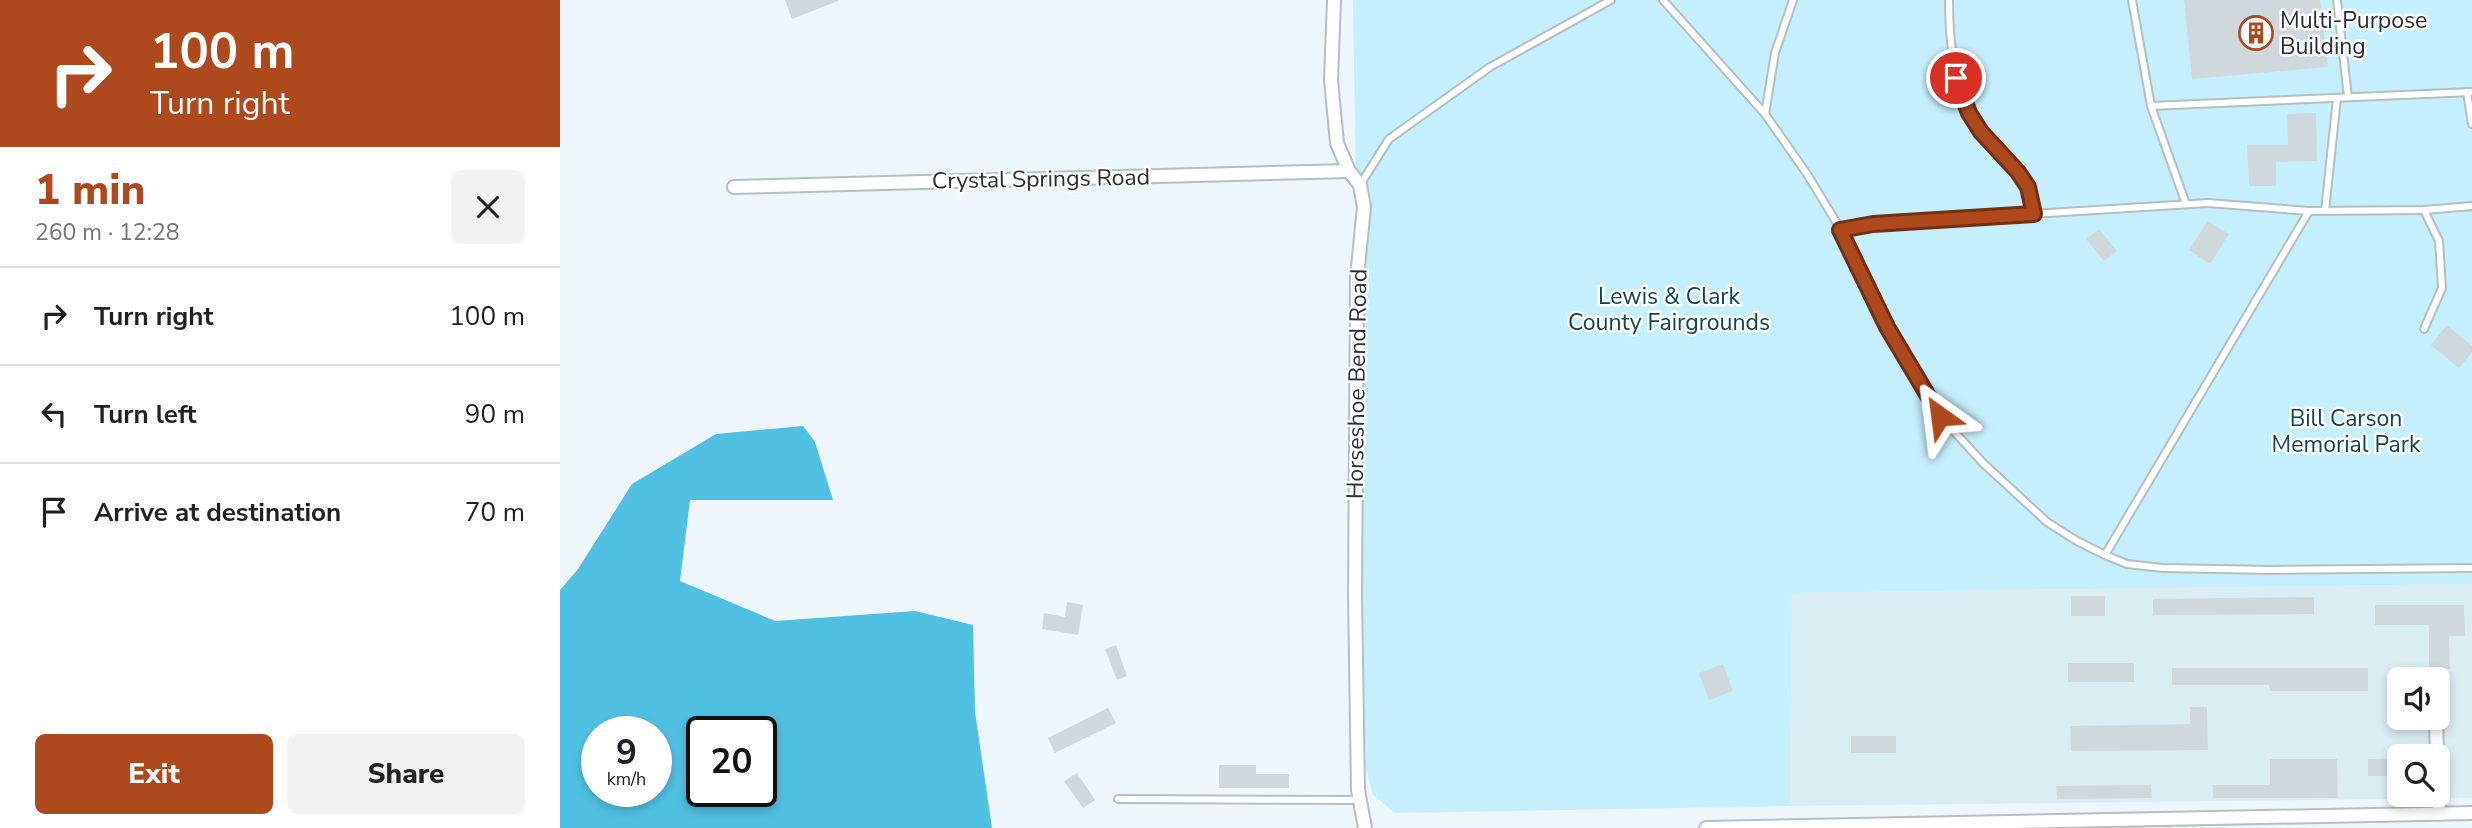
<!DOCTYPE html>
<html lang="en">
<head>
<meta charset="utf-8">
<style>
	body { margin:0; font-family:"Nunito Sans",sans-serif; background:#f2f2f2; color:#202124; height:100vh; display:flex; flex-direction:column; font-size:26px; white-space:nowrap }
	* { box-sizing:border-box; margin:0 }
	p { font-size:23px; color:#757577 }
	.icon { flex:none; width:38px; height:38px; fill:none; stroke:currentColor; stroke-width:2; stroke-linecap:round; stroke-linejoin:round }
	.map { position:relative; flex:1; overflow:hidden }
	.drawer { display:flex; flex-direction:column; background:#fff; width:560px }
	.drawer>* { flex:none }
	.top-card { background:#ae481d; color:#fff; overflow:hidden }
	.controls { position:absolute; left:1827px; top:667px; display:grid; gap:14px }
	.controls a { display:grid; place-items:center; width:63px; height:63px; border-radius:10px; background:#fff; box-shadow:0 4px 10px #0003; font-size:35px }
	.speed { position:absolute; left:21px; top:716px; display:flex; gap:14px; font-size:35px; font-weight:700; text-align:center }
	.speed>* { display:grid; place-content:center; width:91px; height:91px; border-radius:50%; background:#fff; box-shadow:0 4px 10px #0003; line-height:1 }
	.speed small { font-size:18px; font-weight:400 }
	.speed .limit { border:4px solid #111; border-radius:10px; background:#fff; color:#111 }
	.pin { position:absolute; display:grid; place-items:center; width:60px; height:60px; color:#fff; margin:-30px; border:4px solid #fff; border-radius:50%; box-shadow:0 2px 7px #0007 }
	.me { position:absolute; width:77px; margin:-38px; rotate:329deg; stroke-linejoin:round; filter:drop-shadow(0 0 5px #0008) }
	.turn { display:flex; align-items:center; gap:24px; height:147px; padding:0 35px; font-size:32px }
	.turn .icon { width:91px; height:91px; stroke-width:2.5 }
	.turn b { display:block; font-size:49px; line-height:60px }
	.round { display:grid; place-items:center; flex:none; width:74px; height:74px; border-radius:10px; background:#f2f2f2 }
	.headline { display:flex; align-items:center; justify-content:space-between; height:119px; padding:0 35px }
	h1 { font-size:42px; font-weight:800; line-height:52px; color:#ae481d }
	.button { display:flex; gap:14px; margin-top:auto; padding:14px 35px }
	.button a { flex:1; height:80px; border-radius:10px; background:#ae481d; color:#fff; font-size:28px; font-weight:800; line-height:80px; text-align:center }
	.button a+a { background:#f2f2f2; color:#202124 }
	ul { padding:0; list-style:none }
	li { display:flex; align-items:center; gap:21px; height:98px; padding:0 35px; border-top:2px solid #e0e0e0 }
	li div { flex:1 }
	li b { display:block; font-size:26px }
	li em { font-style:normal }
	main { display:flex; flex:1; min-height:0 }
	.map>svg:first-child { display:block }
	.built { fill:#daedf3; fill-rule:evenodd }
	.green { fill:#c6effd }
	.forest { fill:#50c0e2; fill-rule:evenodd }
	.building { fill:#cfd9dd }
	.lines { fill:none; stroke-linecap:round; stroke-linejoin:round }
	.service-casing { stroke:#b5bec1; stroke-width:10 }
	.minor-casing { stroke:#b5bec1; stroke-width:16 }
	.service { stroke:#fff; stroke-width:6 }
	.minor { stroke:#fff; stroke-width:12 }
	.route-casing { stroke:#712f13; stroke-width:18 }
	.route { stroke:#ae481d; stroke-width:12 }
	.labels { text-anchor:middle; dominant-baseline:central; stroke-width:5; stroke-linejoin:round; paint-order:stroke }
	.poi-label { font-size:23px; fill:#2a2e2f; stroke:#fff; text-anchor:start }
	.street-label { font-size:23px; fill:#2a2e2f; stroke:#fff }
	.park-label { font-size:23px; fill:#114351; stroke:#fff }
</style>
</head>
<body>
<main>
<section class="drawer">
<div class="top-card">
<div class="turn"><svg class="icon" aria-label="right" viewBox="0 0 24 24"><path d="M7 20v-9h11M14 6l5 5-5 5"/></svg><div><b>100 m</b>Turn right</div></div>
</div>
<div class="headline"><div><h1>1 min</h1><p>260 m · 12:28</p></div><a class="round"><svg class="icon" aria-label="close" viewBox="0 0 24 24"><path d="M6 6l12 12M18 6L6 18"/></svg></a></div>
<ul>
<li><svg class="icon" aria-label="right" viewBox="0 0 24 24"><path d="M7 20v-9h11M14 6l5 5-5 5"/></svg><div><b>Turn right</b></div><em>100 m</em></li>
<li><svg class="icon" aria-label="left" viewBox="0 0 24 24"><path d="M17 20v-9H6M10 6l-5 5 5 5"/></svg><div><b>Turn left</b></div><em>90 m</em></li>
<li><svg class="icon" aria-label="arrive" viewBox="0 0 24 24"><path d="M6 21V4h12l-3 4 3 4H6"/></svg><div><b>Arrive at destination</b></div><em>70 m</em></li>
</ul>
<div class="button"><a>Exit</a><a>Share</a></div>
</section>
<div class="map">
<svg width="1912" height="828" viewBox="0 0 1912 828">
	<rect width="100%" height="100%" fill="#edf7fb"/>
	<path class="built" d="M1912 584V798L1230 806 1232 593ZM1839 679H1878V718H1839ZM1839 756H1878V794H1839Z"/>
	<polygon class="green" points="793,0 1912,0 1912,584 1232,593 1230,806 835,813 813,795 805,765"/>
	<path class="forest" d="M243 426 255 442 273 500H130L120 581 215 621 355 611 413 625 415 712 432 828H0V590L18 569 72 484 156 434ZM37 732H96V791H37ZM142 732H201V791H142Z"/>
	<g class="building">
		<polygon points="225,0 278,0 278,1 232,19"/>
		<polygon points="1624,0 1760,0 1768,67 1632,79"/>
		<polygon points="1756,113 1757,161 1716,162 1716,186 1689,186 1687,145 1728,145 1727,114"/>
		<polygon points="1648,221 1669,234 1650,264 1629,250"/>
		<polygon points="1539,229 1557,251 1544,261 1526,239"/>
		<polygon points="1887,325 1912,346 1912,352 1899,368 1871,345"/>
		<rect x="1511" y="596" width="34" height="20"/>
		<polygon points="1754,597 1754,614 1593,615 1593,599"/>
		<polygon points="507,602 523,605 518,635 482,629 484,613 505,617"/>
		<polygon points="1815,605 1904,605 1905,636 1889,636 1890,669 1869,669 1869,625 1815,625"/>
		<polygon points="556,645 567,676 557,680 545,649"/>
		<rect x="1508" y="663" width="66" height="19"/>
		<polygon points="1163,664 1173,691 1149,700 1139,673"/>
		<polygon points="1612,668 1808,668 1808,691 1710,691 1709,685 1612,685"/>
		<polygon points="1630,707 1647,707 1648,750 1511,751 1510,726 1630,724"/>
		<polygon points="548,708 556,723 495,753 488,738"/>
		<rect x="1291" y="736" width="45" height="17"/>
		<polygon points="1710,759 1777,759 1778,798 1653,798 1653,785 1710,785"/>
		<rect x="1808" y="759" width="31" height="17"/>
		<polygon points="659,765 696,765 696,774 729,774 729,788 659,788"/>
		<polygon points="517,773 535,800 523,808 504,781"/>
		<polygon points="1591,785 1592,798 1497,799 1496,786"/>
	</g>
	<g class="lines">
		<g class="service-casing">
			<g id="service">
				<polyline points="1103,0 1205,114 1247,174 1281,230 1327,327 1380,416 1423,463 1487,522 1517,541 1545,555 1567,564 1603,568 1710,570 1912,568"/>
				<path d="M1389 0C1389 45 1394 92 1420 130 1433 150 1458 165 1468 187 1472 195 1472 205 1474 214"/>
				<polyline points="1572,0 1591,106"/>
				<polyline points="1777,0 1788,97"/>
				<polyline points="1907,92 1912,124"/>
				<polyline points="1205,114 1215,53 1233,0"/>
				<polyline points="800,185 829,139 930,67 1051,0"/>
				<polyline points="1626,204 1591,106 1912,92"/>
				<polyline points="1864,210 1879,241 1882,288 1864,329"/>
				<polyline points="1765,211 1777,98"/>
				<polyline points="1281,230 1313,224 1648,203 1749,211"/>
				<polyline points="1545,555 1749,211 1864,210 1912,206"/>
				<polyline points="558,799 800,800"/>
			</g>
		</g>
		<g class="minor-casing">
			<g id="minor">
				<polyline points="774,0 771,80 777,143 789,171 800,185 804,207 797,277 795,595 798,790 805,828"/>
				<polyline points="174,187 789,171"/>
				<polyline points="1876,718 1877,756"/>
				<polyline points="1878,780 1879,814"/>
				<polyline points="1146,828 1912,813"/>
			</g>
		</g>
		<use href="#service" class="service"/>
		<use href="#minor" class="minor"/>
	</g>
	<g class="lines">
		<g class="route-casing">
			<polyline id="route" points="1380,416 1327,327 1280,230 1313,224 1474,214 1468,187 1458,172 1421,132 1409,113 1396,78"/>
		</g>
		<use href="#route" class="route"/>
	</g>
	<defs>
		<g id="building-ring" transform="scale(1.75)"><circle r="9.5" fill="#fff" stroke="#ae481d" stroke-width="1.5"/><path d="M-4-6H4V6H1V3H-1V6H-4ZM-2.5-4.3h1.7v1.8h-1.7ZM.8-4.3h1.7v1.8H.8ZM-2.5-1h1.7V.8h-1.7ZM.8-1h1.7V.8H.8Z" fill="#ae481d"/></g>
	</defs>
	<g fill-rule="evenodd">
		<use href="#building-ring" x="1696" y="33"/>
	</g>
	<g class="labels">
		<g class="poi-label">
			<text x="1720" y="20">Multi-Purpose<tspan x="1720" dy="26">Building</tspan></text>
		</g>
		<g class="street-label">
			<text transform="translate(481 179) rotate(-1)">Crystal Springs Road</text>
			<text transform="translate(797 384) rotate(-89)">Horseshoe Bend Road</text>
		</g>
		<g class="park-label">
			<text x="1109" y="296">Lewis &amp; Clark<tspan x="1109" dy="26">County Fairgrounds</tspan></text>
			<text x="1786" y="418">Bill Carson<tspan x="1786" dy="26">Memorial Park</tspan></text>
		</g>
	</g>
</svg>
<div class="controls">
<a><svg class="icon" aria-label="sound" viewBox="0 0 24 24"><path d="M4 9h4l5-4v14l-5-4H4zM17 9q2 3 0 6"/></svg></a>
<a><svg class="icon" aria-label="search" viewBox="0 0 24 24"><circle cx="10" cy="10" r="6"/><path d="M15 15l6 6"/></svg></a>
</div>
<div class="speed"><div>9<small>km/h</small></div><div class="limit">20</div></div>
<div class="pin" style="left:1396px;top:78px;background:#d93025"><svg class="icon" aria-label="arrive" viewBox="0 0 24 24"><path d="M6 21V4h12l-3 4 3 4H6"/></svg></div>
<svg class="me" style="left:1380px;top:416px" viewBox="-20 -20 40 40"><path d="M0-17L14 15 0 8-14 15z" fill="#ae481d" stroke="#fff" stroke-width="4"/></svg>
</div>
</main>
</body>
</html>
